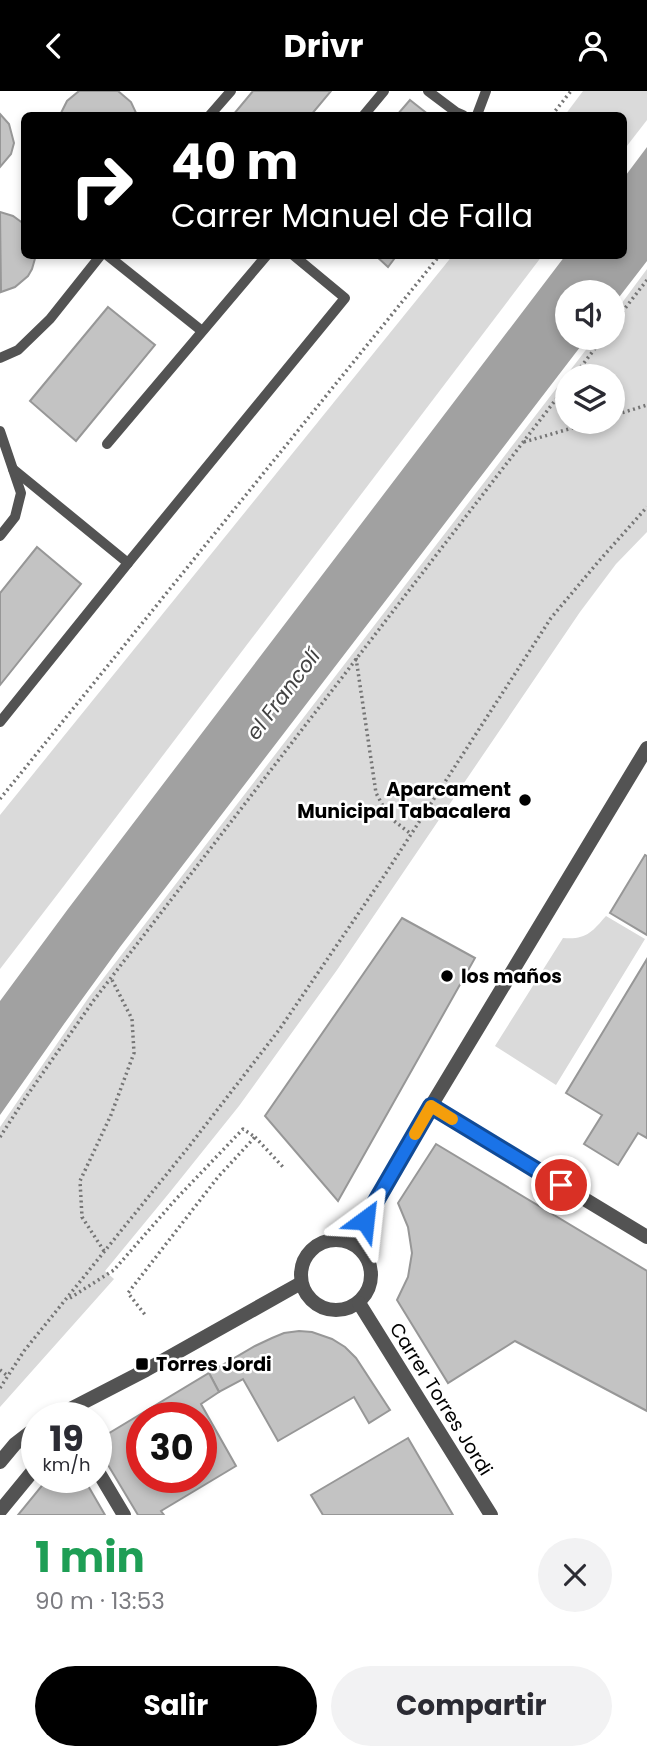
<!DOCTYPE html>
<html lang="es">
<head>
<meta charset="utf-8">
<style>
	body { margin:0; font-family:Poppins,sans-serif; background:#f2f2f3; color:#2b2b33; height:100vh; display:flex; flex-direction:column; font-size:26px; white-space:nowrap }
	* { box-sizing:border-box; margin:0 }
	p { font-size:23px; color:#7c7c81 }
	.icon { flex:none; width:38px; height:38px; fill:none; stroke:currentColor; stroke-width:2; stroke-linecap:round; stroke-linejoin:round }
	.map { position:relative; height:1424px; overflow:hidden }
	.panel { display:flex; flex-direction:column; background:#fff; flex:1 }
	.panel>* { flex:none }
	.guide { position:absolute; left:21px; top:21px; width:606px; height:147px; border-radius:10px; box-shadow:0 4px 10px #0003; background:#000; color:#fff; overflow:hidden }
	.buttons { position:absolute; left:555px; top:189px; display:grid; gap:14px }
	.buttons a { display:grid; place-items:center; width:70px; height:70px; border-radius:50%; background:#fff; box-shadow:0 4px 10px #0003; font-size:35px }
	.speed { position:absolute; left:21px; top:1311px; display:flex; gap:14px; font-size:35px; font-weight:700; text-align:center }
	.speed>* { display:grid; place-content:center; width:91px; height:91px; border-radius:50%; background:#fff; box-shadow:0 4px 10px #0003; line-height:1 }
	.speed small { font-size:18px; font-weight:400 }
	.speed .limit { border:10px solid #d22; background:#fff; color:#111 }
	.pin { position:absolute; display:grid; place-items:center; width:60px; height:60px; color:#fff; margin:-30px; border:4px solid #fff; border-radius:50%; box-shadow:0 2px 7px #0007 }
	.me { position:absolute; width:77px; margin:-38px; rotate:30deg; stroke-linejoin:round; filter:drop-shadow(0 0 5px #0008) }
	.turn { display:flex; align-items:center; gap:24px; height:147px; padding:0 35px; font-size:32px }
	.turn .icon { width:91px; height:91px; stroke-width:2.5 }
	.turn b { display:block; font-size:49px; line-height:60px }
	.round { display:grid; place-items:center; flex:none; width:74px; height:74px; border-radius:37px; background:#f2f2f3 }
	.head { display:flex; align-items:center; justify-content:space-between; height:119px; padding:0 35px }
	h1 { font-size:42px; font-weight:700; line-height:52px; color:#1e9e55 }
	.cta { display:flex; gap:14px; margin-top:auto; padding:14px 35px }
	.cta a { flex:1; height:80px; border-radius:42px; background:#000; color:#fff; font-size:28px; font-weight:700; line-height:80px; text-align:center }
	.cta a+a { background:#f2f2f3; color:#2b2b33 }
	header { display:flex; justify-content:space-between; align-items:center; height:91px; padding:0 35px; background:#000; color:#fff; font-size:32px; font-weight:700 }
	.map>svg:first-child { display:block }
	.green { fill:#dadada; fill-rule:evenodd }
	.water { fill:#a1a1a1 }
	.building { fill:#c3c3c3; stroke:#979797; stroke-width:2; fill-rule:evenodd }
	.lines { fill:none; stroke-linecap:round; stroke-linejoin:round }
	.path { stroke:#757575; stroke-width:3.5; stroke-dasharray:2 3.5; stroke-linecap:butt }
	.service { stroke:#535353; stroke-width:10 }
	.minor { stroke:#535353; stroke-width:14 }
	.route-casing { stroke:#114b97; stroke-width:18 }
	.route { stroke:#1a73e8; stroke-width:12 }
	.slow { stroke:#f59e0b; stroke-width:12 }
	.poi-dot { fill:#000; stroke:#fff; stroke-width:2.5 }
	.labels { text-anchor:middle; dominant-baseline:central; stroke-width:5; stroke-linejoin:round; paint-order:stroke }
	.poi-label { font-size:19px; font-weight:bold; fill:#000; stroke:#fff; text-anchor:start }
	.street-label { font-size:19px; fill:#000; stroke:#fff }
	.water-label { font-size:21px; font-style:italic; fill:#424242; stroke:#fff }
</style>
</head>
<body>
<header><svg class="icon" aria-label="back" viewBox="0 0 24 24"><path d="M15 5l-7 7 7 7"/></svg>Drivr<svg class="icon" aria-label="person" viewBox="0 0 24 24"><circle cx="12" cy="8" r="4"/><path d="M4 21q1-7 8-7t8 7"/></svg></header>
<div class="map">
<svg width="647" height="1424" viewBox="0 0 647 1424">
	<rect width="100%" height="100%" fill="#fff"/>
	<g class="green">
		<polygon points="583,0 647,0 647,29 623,60 623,24 565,24"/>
		<polygon points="453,164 542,165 60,800 0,878 0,724"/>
		<path d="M647 178V441L616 473 580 521 337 879 239 1015 170 1101 105 1180 114 1188 0 1316V1036L89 906 595 247H612L613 224ZM567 285H612V331H567Z"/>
		<path d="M606 825 645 848 556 994 495 955 563 847C586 849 592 841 606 825Z"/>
	</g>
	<polygon class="water" points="647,56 647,170 613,214 612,201 567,201 567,247 587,247 120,856 64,933 0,1024 0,910 68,818 565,165 623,164 623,88"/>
	<g class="building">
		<polygon points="79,0 118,0 131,11 137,24 60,24 67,10"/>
		<polygon points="253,0 331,0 311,24 233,24"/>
		<polygon points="410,9 429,24 397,24"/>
		<polygon points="0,23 9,33 14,52 11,63 0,76"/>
		<polygon points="0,121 13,125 24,133 24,164 36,164 32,178 28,185 15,196 1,201"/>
		<polygon points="375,164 397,164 388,176"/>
		<polygon points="108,216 155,254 76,350 30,310"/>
		<polygon points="37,456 81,493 0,594 0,502"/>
		<polygon points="645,764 647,765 647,844 610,822"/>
		<polygon points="402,827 475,867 338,1110 265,1025"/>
		<polygon points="647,868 647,1047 638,1042 618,1074 584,1053 602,1024 566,1002"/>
		<polygon points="436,1053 647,1180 647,1320 515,1250 448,1292 397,1209 408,1186 412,1162 408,1136 398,1112"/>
		<polygon points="299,1240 312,1241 332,1248 345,1256 356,1267 390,1319 369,1332 354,1306 278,1350 243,1288 219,1301 209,1282 255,1255 272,1247 284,1242"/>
		<path d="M209 1282 219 1301 201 1313 236 1375 161 1420 164 1424H138L96 1354V1350ZM142 1326H201V1386H142Z"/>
		<polygon points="408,1347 453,1424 323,1424 311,1404"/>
		<polygon points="49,1386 83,1386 105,1424 18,1424"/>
	</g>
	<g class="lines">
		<g class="path">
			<polyline points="552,24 571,0"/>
			<polyline points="612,234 647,189"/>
			<polyline points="574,285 603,247"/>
			<polyline points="612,325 647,314"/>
			<polyline points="524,351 593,331"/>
			<polyline points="356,567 376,702 389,726 411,743"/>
			<polyline points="0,708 440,164"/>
			<polyline points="0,1046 26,1006 94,909 567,294"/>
			<polyline points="255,1046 283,1076"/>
			<polyline points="104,1160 82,1126 80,1090 111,1024 134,962 132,928 111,887"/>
			<polyline points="70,1207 114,1179 176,1108 243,1038 255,1046 218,1086 128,1202 146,1225"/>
			<polyline points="0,1279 8,1285"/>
			<polyline points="0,1297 24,1260 187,1058 279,939 386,782 551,527 598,471 647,416"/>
		</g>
		<g class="service">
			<polyline points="428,0 456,21 463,24"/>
			<polyline points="210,24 231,0"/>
			<polyline points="364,24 384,0"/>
			<polyline points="477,24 486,0"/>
			<polyline points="107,164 202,240"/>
			<polyline points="0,267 18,259 50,228 101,164"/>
			<polyline points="0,340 21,402 15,426 0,445"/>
			<polyline points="107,353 267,164"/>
			<polyline points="128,472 345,207 293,164"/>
			<polyline points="0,631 128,472 13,378"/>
		</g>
		<g class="minor">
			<polyline points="431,1015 647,1146"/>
			<circle cx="336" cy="1184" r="35"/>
			<polyline points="351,1152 431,1015 647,657"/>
			<polyline points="359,1212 491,1424"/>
			<polyline points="55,1326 146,1279 301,1192"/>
			<polyline points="0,1371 15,1353 37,1336"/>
			<polyline points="96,1377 124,1424"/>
			<polyline points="0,1420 37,1375"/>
		</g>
	</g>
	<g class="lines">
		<g class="route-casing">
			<polyline id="route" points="365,1129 431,1015 561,1094"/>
		</g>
		<use href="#route" class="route"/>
		<polyline class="slow" points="415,1043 431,1015 452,1028"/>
	</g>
	<g class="poi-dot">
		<circle cx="525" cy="709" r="7"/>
		<circle cx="447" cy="885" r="7"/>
		<rect x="135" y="1266" width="14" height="14" rx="3.5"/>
	</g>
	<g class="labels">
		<g class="poi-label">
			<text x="511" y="698" text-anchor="end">Aparcament<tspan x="511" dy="22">Municipal Tabacalera</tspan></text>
			<text x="461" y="885">los maños</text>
			<text x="156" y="1273">Torres Jordi</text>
		</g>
		<g class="street-label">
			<text transform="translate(441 1308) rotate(58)">Carrer Torres Jordi</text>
		</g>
		<g class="water-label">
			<text transform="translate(283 603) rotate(-53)">el Francolí</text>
		</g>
	</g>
</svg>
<div class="buttons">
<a><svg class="icon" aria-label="sound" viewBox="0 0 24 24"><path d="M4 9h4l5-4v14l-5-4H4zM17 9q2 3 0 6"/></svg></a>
<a><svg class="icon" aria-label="layers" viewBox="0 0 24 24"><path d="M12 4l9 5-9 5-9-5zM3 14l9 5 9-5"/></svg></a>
</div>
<div class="speed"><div>19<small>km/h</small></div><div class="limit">30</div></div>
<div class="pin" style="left:561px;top:1094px;background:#d93025"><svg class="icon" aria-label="arrive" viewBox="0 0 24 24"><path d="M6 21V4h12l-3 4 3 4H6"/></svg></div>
<svg class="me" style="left:365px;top:1129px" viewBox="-20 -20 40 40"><path d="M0-17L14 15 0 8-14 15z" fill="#1a73e8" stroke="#fff" stroke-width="4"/></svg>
<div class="guide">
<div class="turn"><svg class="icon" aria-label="right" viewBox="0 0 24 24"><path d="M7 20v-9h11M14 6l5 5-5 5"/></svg><div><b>40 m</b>Carrer Manuel de Falla</div></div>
</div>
</div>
<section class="panel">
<div class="head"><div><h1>1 min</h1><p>90 m · 13:53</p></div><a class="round"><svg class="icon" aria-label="close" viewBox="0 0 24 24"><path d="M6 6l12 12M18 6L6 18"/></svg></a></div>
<div class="cta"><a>Salir</a><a>Compartir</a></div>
</section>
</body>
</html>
